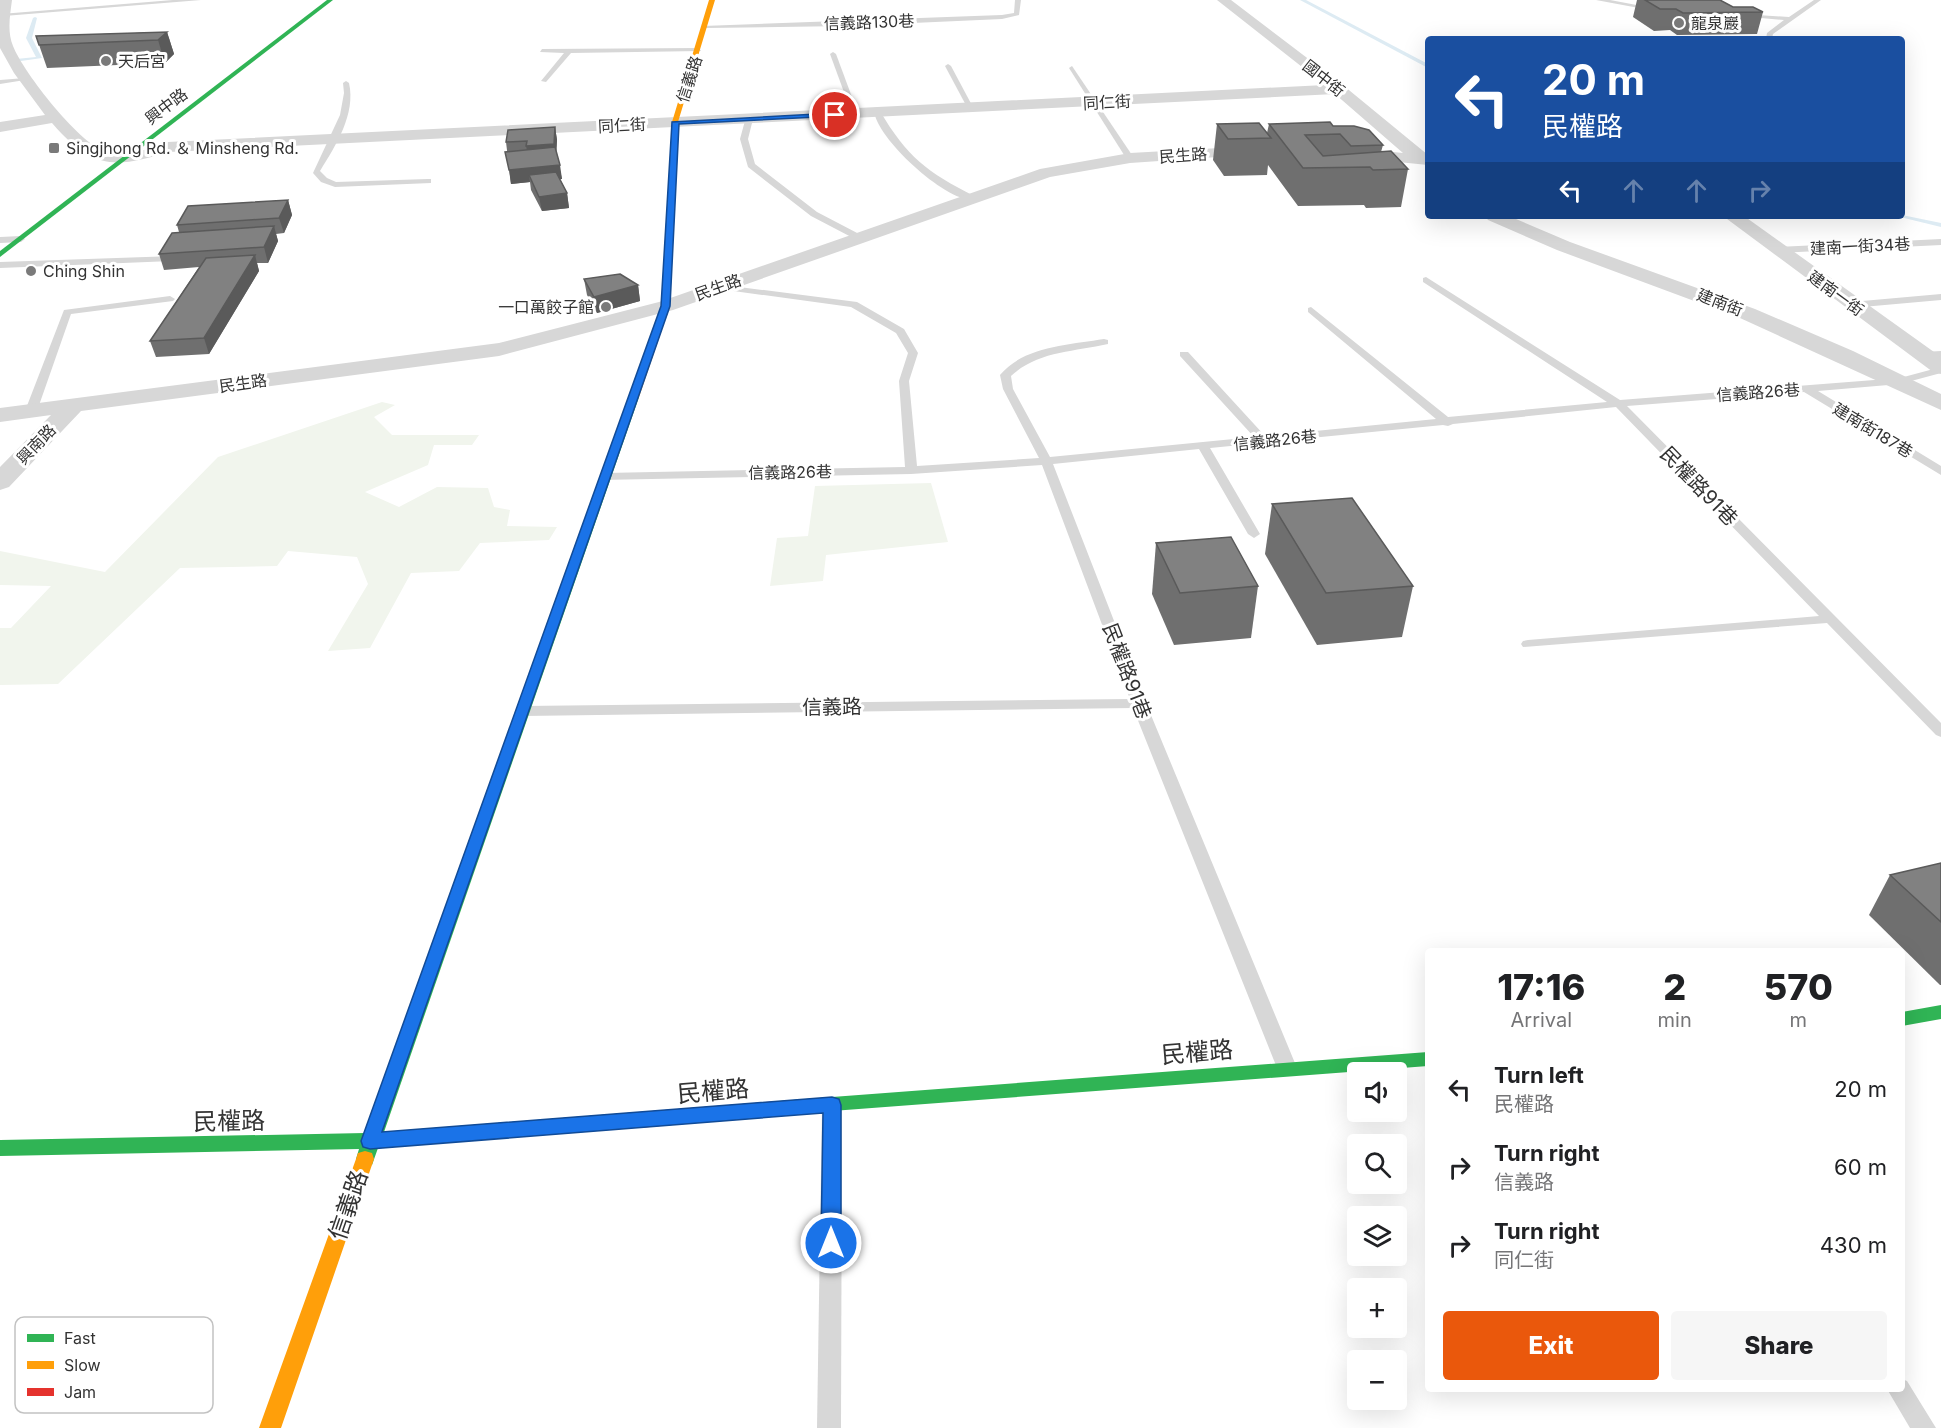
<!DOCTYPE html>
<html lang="en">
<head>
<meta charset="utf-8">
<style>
	body { margin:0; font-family:Inter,"Noto Sans TC",sans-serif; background:#f6f6f6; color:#202124; height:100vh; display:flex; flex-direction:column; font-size:22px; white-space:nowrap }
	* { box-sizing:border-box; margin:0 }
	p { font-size:20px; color:#757577 }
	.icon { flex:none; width:33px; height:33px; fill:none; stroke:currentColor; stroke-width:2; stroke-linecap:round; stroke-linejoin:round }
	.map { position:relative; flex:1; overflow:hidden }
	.sheet { position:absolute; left:1425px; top:948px; width:480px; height:444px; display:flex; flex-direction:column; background:#fff; border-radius:6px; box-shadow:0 6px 24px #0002 }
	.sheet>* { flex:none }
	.guide { position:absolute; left:1425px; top:36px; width:480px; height:183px; border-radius:6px; box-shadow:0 6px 24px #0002; background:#1a4fa0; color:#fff; overflow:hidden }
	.buttons { position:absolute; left:1347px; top:1062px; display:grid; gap:12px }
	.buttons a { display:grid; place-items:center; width:60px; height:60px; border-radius:6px; background:#fff; box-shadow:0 6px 24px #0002; font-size:30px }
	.pin { position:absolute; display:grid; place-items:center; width:51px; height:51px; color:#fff; margin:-26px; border:3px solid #fff; border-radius:50%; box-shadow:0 2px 6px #0007 }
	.me { position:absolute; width:66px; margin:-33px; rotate:0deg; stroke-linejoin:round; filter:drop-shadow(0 0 4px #0008) }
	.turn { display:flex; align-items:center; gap:21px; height:126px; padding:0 18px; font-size:27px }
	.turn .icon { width:78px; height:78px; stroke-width:2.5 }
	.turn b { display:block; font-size:42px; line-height:51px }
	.lanes { display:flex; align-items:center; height:57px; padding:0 18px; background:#0003; justify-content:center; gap:30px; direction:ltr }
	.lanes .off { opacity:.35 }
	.eta { display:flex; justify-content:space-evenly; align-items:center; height:102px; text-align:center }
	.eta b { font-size:36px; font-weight:800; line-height:42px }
	.action { display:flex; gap:12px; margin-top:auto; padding:12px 18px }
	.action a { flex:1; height:69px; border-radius:6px; background:#ea580c; color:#fff; font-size:24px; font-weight:800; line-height:69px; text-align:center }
	.action a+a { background:#f6f6f6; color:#202124 }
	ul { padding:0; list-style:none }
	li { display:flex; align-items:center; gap:18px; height:78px; padding:0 18px }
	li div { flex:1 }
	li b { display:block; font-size:22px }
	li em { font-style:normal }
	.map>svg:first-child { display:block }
	.green { fill:#f1f5ed }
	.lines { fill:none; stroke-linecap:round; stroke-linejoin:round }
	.stream { fill:#ddebf3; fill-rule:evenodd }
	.lane { fill:#d7d7d7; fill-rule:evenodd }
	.street { fill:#d7d7d7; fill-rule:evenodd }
	.fast { fill:#30b455; fill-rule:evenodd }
	.slow { fill:#ff9f0a; fill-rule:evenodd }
	.jam { fill:#e5322d; fill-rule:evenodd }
	.wall { fill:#6f6f6f }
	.shaded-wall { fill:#5a5a5a }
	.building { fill:#818181; stroke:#5a5a5a; stroke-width:1.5 }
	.route { fill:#1a73e8; stroke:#114b97; stroke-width:1.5 }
	.poi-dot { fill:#7a7a7a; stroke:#fff; stroke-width:2 }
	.labels { text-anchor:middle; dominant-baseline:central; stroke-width:6; stroke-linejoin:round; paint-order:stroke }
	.far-street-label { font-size:16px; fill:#333; stroke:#fff }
	.far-poi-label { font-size:16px; fill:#333; stroke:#fff; text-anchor:start }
	.street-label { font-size:20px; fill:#333; stroke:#fff }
	.near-street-label { font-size:24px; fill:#333; stroke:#fff }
	.key { fill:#fff; stroke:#c2c2c2; stroke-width:1.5 }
	.key-label { font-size:16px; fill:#333 }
</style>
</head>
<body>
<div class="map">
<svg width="1941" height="1428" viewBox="0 0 1941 1428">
	<rect width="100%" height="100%" fill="#fff"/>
	<g class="green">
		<polygon points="382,402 395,405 374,417 392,435 479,435 472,445 434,445 428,465 365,492 399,507 437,487 488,488 494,507 510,510 507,526 557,527 549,540 480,543 459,571 411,573 370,648 328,651 368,584 357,557 288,551 277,566 180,568 58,684 0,685 0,628 11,628 51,586 0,585 0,551 105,572 218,457"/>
		<polygon points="931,483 948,542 826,555 823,581 770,586 777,538 808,536 815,486"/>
	</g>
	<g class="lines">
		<g class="stream">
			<polygon points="1300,0 1306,0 1428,64 1428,68"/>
			<polygon points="35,17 37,18 32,38 42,58 14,62 16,59 36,57 26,38 33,18"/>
			<polygon points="1902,215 1941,223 1941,227 1896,216"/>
		</g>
		<g class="lane">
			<polygon points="173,0 201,0 4,16 1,14"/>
			<polygon points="1015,0 1021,0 1019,15 1002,19 846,26 706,28 703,26 1002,15 1014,13"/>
			<polygon points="1596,0 1610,0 1658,9 1655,11"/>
			<polygon points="1814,0 1821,0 1773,34 1772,39 1766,39 1767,33 1784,20 1739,16 1742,14 1789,17"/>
			<polygon points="699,48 701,51 571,53 546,82 541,81 564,53 540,52 542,49"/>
			<polygon points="833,52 836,54 859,116 852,114 830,54"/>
			<polygon points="948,64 951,66 975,111 968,109 945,66"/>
			<polygon points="1072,66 1134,158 1133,160 1126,158 1069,68"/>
			<polygon points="25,78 25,80 0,84 0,80"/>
			<path d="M346 81 349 83C356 114 336 145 320 171L327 178 336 182 428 179H431V183L335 187 321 182 313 173 340 115 344 93 343 83Z"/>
			<path d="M874 111H880C907 157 927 172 974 196V200C946 202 877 139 874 111Z"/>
			<polygon points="746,117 753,119 748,139 755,164 817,212 861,235 861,239 855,239 811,216 748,167 740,139"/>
			<polygon points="0,237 21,236 25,239 21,242 0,243"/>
			<polygon points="1941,239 1941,245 1778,253 1773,250 1778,247"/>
			<polygon points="175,256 177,258 172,261 0,268 0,262"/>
			<path d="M1426 277 1620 400 1900 378 1941 367V373L1900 384 1818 391 1941 466V475L1804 392 1627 406 1941 723V737L1936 735 1827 623 1523 647 1521 644 1523 641 1528 640 1819 616 1616 407 1453 424 1448 426 1443 425 1210 448 1260 534 1254 538 1248 534 1199 449 1053 464 1146 703 1297 1068 1294 1074 1287 1076 1280 1074 1277 1068 1133 708 524 716 517 711 524 706 1130 699 1042 465 911 474 601 480 599 477 605 473 905 467 899 381 908 353 896 333 851 307 719 289 714 286 716 284 857 302 904 329 918 353 909 381 917 466 1039 458 1003 389 1000 375C1024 346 1069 345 1104 339L1108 340V344C1073 352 1038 351 1011 376L1013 389 1050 457 1254 437 1180 356V352H1188L1265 436 1436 419 1308 312V308L1311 307 1448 417 1607 402 1423 282V278Z"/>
			<polygon points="1941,294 1941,300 1851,308 1846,305 1851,302"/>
			<polygon points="170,296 175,299 173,301 71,314 37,411 35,413 27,413 25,411 64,310"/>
			<polygon points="1941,351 1941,357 1923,358 1918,355 1923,352"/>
			<polygon points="832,1097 839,1099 842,1105 841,1428 817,1428 822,1105 825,1099"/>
			<polygon points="1902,1379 1907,1381 1936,1428 1910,1428 1887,1389 1902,1389"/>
		</g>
		<g class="street">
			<path d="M0 0H12C10 15 7 32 13 46 23 72 82 148 110 154 129 158 150 147 168 142L1325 85 1217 0H1231L1344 86 1428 155V165L1348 157 1346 153 1348 149 1354 148 1403 153 1335 94 169 152C114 169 92 169 52 123L0 132V122L45 115 14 73 0 48Z"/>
			<polygon points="1256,146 1264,151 1262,154 1130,163 1050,177 673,310 499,356 81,411 9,487 0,490 0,467 51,415 0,422 0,408 499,343 659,302 1040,169 1130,153"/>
			<polygon points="1485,216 1509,216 1570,242 1755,309 1853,351 1941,394 1941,410 1740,318 1557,250 1488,220"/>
			<polygon points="1723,216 1744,216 1941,357 1941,374 1933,372"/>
		</g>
		<g class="fast">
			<polygon points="327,0 333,0 0,257 0,251"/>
			<polygon points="634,394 639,397 384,1132 639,1112 645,1115 648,1120 645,1125 378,1148 372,1165 365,1167 358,1165 356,1159 359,1149 0,1156 0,1140 365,1133 629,397"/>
			<polygon points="1941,1005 1941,1019 1902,1026 1902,1012"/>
			<polygon points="1428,1052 1428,1066 779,1115 773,1113 770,1108 773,1103 779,1101"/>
		</g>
		<g class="slow">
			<polygon points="709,0 715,0 678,122 670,306 639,397 634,400 629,397 662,306 672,122"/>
			<polygon points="365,1151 372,1153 374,1159 281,1428 259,1428 356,1159 358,1153"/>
		</g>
		<polygon class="jam" points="779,1101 785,1103 788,1108 785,1113 779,1115 639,1128 633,1125 630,1120 633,1115 639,1112"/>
	</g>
	<g class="wall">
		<polygon points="1637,0 1720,0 1733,7 1763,12 1757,34 1677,35 1670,30 1654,31 1633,17"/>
		<polygon points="167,32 174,54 165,63 47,68 36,36"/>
		<polygon points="1217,124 1267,133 1269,124 1333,126 1383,145 1381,152 1408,169 1401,207 1366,208 1364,205 1298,206 1268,165 1267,175 1224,176 1213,160"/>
		<polygon points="555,127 557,140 556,153 562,179 560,179 567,193 569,208 542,211 531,190 530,182 511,184 506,142"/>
		<polygon points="288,200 292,215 284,233 276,234 278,241 268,263 257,263 259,271 209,354 156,357 150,341 199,267 164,270 159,254 179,232 177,225"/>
		<polygon points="584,279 638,285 640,301 597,313 587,295"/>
		<polygon points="1272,504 1413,586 1402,637 1317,645 1265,554"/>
		<polygon points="1156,543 1258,586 1251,638 1174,645 1152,594"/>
		<polygon points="1941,863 1941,985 1940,985 1869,915 1890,875"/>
	</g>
	<g class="shaded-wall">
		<polygon points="167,32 174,54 165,63 158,40"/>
		<polygon points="555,127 557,140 556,158 529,159 526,146"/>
		<polygon points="560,165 562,179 532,182 529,175 530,182 511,184 509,170"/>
		<polygon points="567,193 569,208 542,211 539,197"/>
		<polygon points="288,200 292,215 284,233 279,218"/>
		<polygon points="274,226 278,241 268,263 264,247"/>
		<polygon points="255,255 259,271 209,354 204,338"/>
		<polygon points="638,285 640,301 597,313 594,297"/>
	</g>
	<g class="building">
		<polygon points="1645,0 1720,0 1733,7 1753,7 1763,12 1683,13 1676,9 1660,9"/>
		<polygon points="167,32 158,40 39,45 36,36"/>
		<polygon points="1330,122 1333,126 1354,126 1369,130 1383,145 1351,146 1340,134 1305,135 1323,156 1391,151 1408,169 1373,170 1370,167 1303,168 1269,124"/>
		<polygon points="1259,123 1271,138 1228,139 1217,124"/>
		<polygon points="555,127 554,144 526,146 527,141 506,142 508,130"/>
		<polygon points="555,147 560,165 509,170 505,152"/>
		<polygon points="556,172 567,193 539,197 529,175"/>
		<polygon points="288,200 279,218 177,225 188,206"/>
		<polygon points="274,226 264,247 159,254 172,233"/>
		<polygon points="255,255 204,338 150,341 206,258"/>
		<polygon points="620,274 638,285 594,297 584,279"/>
		<polygon points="1352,498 1413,586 1326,593 1272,504"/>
		<polygon points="1231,537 1258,586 1180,593 1156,543"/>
		<polygon points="1941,863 1941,922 1890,875"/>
	</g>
	<polygon class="route" points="835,113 837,116 679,124 670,306 382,1132 832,1097 839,1099 841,1105 841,1243 838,1249 831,1252 824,1249 821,1243 823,1113 370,1149 363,1147 361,1141 661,306 672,122"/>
	<g class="poi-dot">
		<circle cx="1679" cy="23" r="6"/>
		<circle cx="106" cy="61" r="6"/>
		<rect x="48" y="142" width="12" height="12" rx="3"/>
		<circle cx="31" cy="271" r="6"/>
		<circle cx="606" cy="307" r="6"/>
	</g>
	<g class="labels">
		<g class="far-street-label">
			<text transform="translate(869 22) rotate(-2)">信義路130巷</text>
			<text transform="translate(1324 78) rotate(38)">國中街</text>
			<text transform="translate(689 79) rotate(-72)">信義路</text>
			<text transform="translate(1107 102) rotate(-3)">同仁街</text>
			<text transform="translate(166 106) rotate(-37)">興中路</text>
			<text transform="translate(622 125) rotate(-3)">同仁街</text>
			<text transform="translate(1183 155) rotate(-4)">民生路</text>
			<text transform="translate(1860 246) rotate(-3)">建南一街34巷</text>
			<text transform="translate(718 287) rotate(-20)">民生路</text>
			<text transform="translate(1836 293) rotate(36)">建南一街</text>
			<text transform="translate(1720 302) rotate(21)">建南街</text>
			<text transform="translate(243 383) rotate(-8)">民生路</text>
			<text transform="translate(1758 392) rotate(-4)">信義路26巷</text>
			<text transform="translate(1873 430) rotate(31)">建南街187巷</text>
			<text transform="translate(1275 440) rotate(-6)">信義路26巷</text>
			<text transform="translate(36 444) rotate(-46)">興南路</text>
			<text transform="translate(790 472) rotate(-1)">信義路26巷</text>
		</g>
		<g class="far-poi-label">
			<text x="1691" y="23">龍泉巖</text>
			<text x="118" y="61">天后宮</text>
			<text x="66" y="148">Singjhong Rd. ＆ Minsheng Rd.</text>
			<text x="43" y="271">Ching Shin</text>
			<text x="594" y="307" text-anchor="end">一口萬餃子館</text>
		</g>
		<g class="street-label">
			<text transform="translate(1699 486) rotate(46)">民權路91巷</text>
			<text transform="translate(1127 671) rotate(69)">民權路91巷</text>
			<text transform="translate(832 707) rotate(-1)">信義路</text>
		</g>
		<g class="near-street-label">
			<text transform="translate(1197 1052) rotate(-5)">民權路</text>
			<text transform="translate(713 1091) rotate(-5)">民權路</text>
			<text transform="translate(229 1121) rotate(-1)">民權路</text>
			<text transform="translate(348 1205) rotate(-71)">信義路</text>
		</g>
	</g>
	<rect x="15" y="1317" width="198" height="96" rx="9" class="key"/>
	<rect x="27" y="1334" width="27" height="8" fill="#30b455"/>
	<rect x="27" y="1361" width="27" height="8" fill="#ff9f0a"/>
	<rect x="27" y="1388" width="27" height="8" fill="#e5322d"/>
	<g class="key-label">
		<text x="64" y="1344">Fast</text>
		<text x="64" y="1371">Slow</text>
		<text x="64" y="1398">Jam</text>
	</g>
</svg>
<div class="buttons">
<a><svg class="icon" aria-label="sound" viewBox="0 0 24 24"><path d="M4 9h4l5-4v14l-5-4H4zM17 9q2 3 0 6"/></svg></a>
<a><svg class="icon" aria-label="search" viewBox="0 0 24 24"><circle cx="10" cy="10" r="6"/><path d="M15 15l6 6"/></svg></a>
<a><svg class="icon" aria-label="layers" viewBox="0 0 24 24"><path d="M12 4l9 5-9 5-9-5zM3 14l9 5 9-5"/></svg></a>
<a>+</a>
<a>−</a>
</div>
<div class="pin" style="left:835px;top:115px;background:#d93025"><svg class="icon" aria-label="arrive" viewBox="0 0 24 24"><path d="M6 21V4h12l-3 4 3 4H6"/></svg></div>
<svg class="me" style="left:831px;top:1243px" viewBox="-20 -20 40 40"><circle r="17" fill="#1a73e8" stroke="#fff" stroke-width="3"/><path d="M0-11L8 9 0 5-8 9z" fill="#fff"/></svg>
<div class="guide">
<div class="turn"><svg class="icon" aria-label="left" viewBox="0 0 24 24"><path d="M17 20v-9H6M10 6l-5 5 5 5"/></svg><div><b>20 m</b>民權路</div></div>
<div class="lanes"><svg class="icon" aria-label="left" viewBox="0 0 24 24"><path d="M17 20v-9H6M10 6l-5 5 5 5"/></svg><svg class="icon off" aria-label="ahead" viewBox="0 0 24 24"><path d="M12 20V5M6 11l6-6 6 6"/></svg><svg class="icon off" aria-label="ahead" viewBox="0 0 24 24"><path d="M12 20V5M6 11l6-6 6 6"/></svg><svg class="icon off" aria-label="right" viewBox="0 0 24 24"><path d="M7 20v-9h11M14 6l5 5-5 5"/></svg></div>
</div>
<section class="sheet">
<div class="eta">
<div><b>17:16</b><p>Arrival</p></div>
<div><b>2</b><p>min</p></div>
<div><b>570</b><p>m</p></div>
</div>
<ul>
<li><svg class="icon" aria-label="left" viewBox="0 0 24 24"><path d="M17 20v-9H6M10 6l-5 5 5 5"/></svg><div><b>Turn left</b><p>民權路</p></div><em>20 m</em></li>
<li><svg class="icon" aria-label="right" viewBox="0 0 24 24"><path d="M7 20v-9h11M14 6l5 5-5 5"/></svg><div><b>Turn right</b><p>信義路</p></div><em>60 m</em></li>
<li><svg class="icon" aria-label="right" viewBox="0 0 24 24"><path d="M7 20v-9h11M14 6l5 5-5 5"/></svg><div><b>Turn right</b><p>同仁街</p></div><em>430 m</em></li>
</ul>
<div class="action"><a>Exit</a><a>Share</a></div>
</section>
</div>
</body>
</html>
